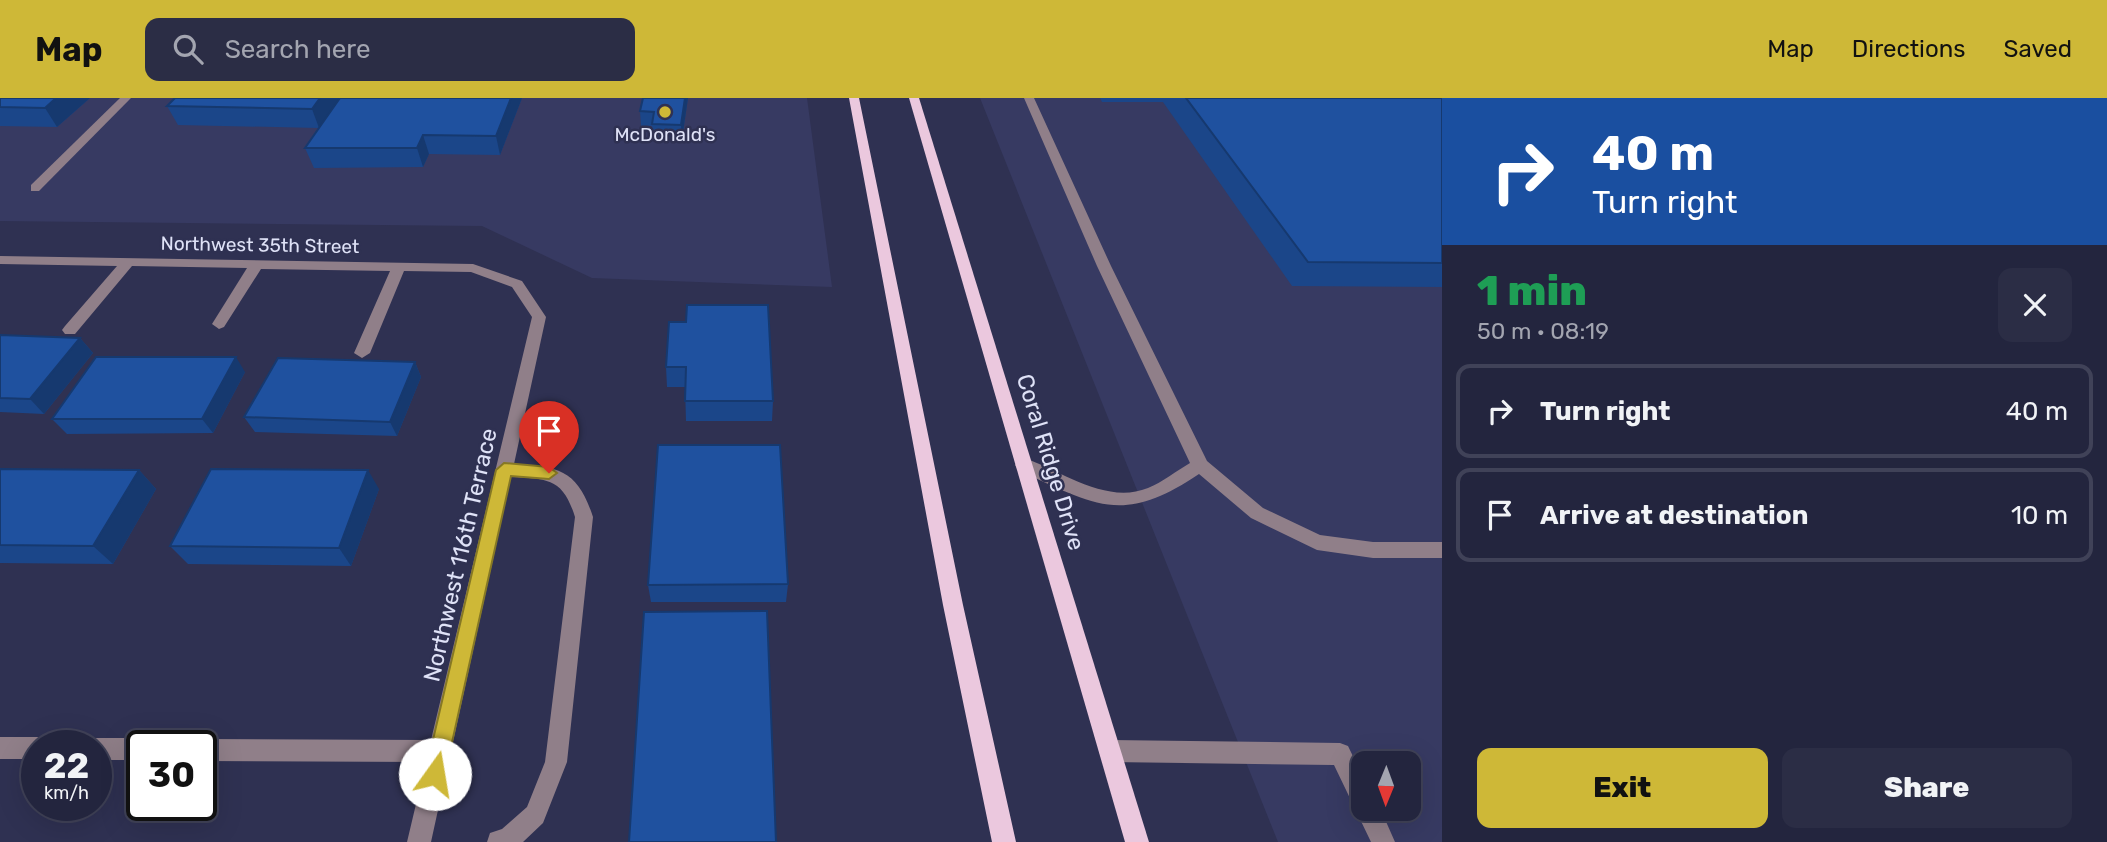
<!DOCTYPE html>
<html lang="en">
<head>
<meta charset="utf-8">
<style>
	body { margin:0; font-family:Rubik,sans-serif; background:#2b2d45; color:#f1f3f6; height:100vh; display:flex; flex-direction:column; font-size:26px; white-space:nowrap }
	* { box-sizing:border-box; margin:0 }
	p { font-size:23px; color:#a3a5b0 }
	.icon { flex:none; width:38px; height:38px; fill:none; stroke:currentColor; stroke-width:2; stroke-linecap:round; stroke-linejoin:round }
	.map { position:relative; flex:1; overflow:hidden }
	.sheet { display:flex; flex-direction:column; background:#23253e; width:665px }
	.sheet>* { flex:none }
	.guide { background:#1a4fa0; color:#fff; overflow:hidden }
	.needle { width:46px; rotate:181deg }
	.tools { position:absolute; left:1351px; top:653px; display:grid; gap:14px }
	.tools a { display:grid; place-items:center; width:70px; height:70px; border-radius:14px; background:#23253e; box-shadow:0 7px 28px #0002,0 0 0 2px #404258; font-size:35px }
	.speed { position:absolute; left:21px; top:632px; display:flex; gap:14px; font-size:35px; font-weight:700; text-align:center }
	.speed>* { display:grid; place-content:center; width:91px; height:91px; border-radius:50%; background:#23253e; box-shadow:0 7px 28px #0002,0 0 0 2px #404258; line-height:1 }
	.speed small { font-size:18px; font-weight:400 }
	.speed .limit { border:4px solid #111; border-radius:10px; background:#fff; color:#111 }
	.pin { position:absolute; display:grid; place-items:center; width:60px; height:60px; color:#fff; margin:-72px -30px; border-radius:50% 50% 50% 0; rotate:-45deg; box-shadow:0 0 7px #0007 }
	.pin .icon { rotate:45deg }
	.me { position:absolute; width:77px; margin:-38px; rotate:13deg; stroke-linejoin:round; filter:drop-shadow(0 0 5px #0008) }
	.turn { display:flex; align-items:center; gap:24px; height:147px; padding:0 35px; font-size:32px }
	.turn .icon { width:91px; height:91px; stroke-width:2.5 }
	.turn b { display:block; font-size:49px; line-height:60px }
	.round { display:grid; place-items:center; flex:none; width:74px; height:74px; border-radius:14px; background:#2b2d45 }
	.head { display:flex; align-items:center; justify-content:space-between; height:119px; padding:0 35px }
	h1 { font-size:42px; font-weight:800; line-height:52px; color:#1e9e55 }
	.button { display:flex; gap:14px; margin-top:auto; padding:14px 35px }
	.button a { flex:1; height:80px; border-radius:14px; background:#ceb837; color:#111; font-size:28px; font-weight:800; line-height:80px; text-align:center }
	.button a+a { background:#2b2d45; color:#f1f3f6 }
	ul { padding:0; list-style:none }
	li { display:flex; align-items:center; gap:21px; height:94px; margin:0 14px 10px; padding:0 21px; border:4px solid #404258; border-radius:14px }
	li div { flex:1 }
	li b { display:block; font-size:26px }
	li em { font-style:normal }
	header { display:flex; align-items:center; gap:42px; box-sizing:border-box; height:98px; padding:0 35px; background:#ceb837; color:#111 }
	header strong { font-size:33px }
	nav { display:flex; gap:38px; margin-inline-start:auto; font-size:24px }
	.search { width:490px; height:63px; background:#2b2d45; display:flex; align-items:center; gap:18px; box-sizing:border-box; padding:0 24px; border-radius:14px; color:#a3a5b0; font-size:26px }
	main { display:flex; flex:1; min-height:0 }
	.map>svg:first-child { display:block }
	.built { fill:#373a62; fill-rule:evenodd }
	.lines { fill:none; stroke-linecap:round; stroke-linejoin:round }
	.minor { fill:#907f89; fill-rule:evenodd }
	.major { fill:#ebc8de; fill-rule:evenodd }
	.wall { fill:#1b4689 }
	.shaded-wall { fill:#16396f }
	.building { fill:#1f519f; stroke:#16396f; stroke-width:2 }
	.route { fill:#ceb837; stroke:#867824; stroke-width:2 }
	.poi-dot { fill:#ceb837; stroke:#2f3152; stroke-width:2.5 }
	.labels { text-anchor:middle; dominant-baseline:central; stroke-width:5; stroke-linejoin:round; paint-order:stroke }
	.far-poi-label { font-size:19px; fill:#dfe2f7; stroke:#2f3152 }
	.far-street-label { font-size:19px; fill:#dfe2f7; stroke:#2f3152 }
	.street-label { font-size:23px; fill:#dfe2f7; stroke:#2f3152 }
</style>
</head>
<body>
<header>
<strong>Map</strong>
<div class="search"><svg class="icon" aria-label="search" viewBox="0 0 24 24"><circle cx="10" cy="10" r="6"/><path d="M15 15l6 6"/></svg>Search here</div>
<nav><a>Map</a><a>Directions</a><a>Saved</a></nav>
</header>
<main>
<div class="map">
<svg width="1442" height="744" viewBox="0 0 1442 744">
	<rect width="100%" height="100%" fill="#2f3152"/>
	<g class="built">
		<polygon points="0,0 807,0 832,189 592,180 482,128 0,123"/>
		<path d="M980 0H1442V744H1278ZM1363 665H1409V710H1363Z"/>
	</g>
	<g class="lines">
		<g class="minor">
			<polygon points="120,0 131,0 39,93 31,93 31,87"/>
			<path d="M1024 0H1034L1111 168 1207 363 1263 410 1320 437 1373 444H1442V460H1373L1317 452 1251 420 1199 376C1122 428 1095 407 1018 372L1015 367 1018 362 1024 360C1062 373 1106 407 1148 390 1163 384 1176 373 1190 365L1097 168Z"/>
			<path d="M0 158 473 166 522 183 546 219 514 366C560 368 578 373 593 419L567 664 543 725 523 744H487L490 735 502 731 527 709 545 664 575 419C563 380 548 381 511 379L431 744H407L426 664 201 663V648H192L201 641 431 642 532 219 512 189 471 174 404 173 370 255 362 260 354 255 390 173 261 171 224 229 219 231 212 226 247 170 132 168 75 236H65L62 232 65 228 117 168 0 166Z"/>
			<polygon points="0,639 37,639 45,642 47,648 37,648 37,661 0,661"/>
			<polygon points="96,640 142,640 150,643 152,648 142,648 142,662 96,662 96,648 86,648 88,643"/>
			<polygon points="1110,642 1340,645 1348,648 1363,679 1363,710 1380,710 1395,744 1371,744 1334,667 1110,664 1102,661 1099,653 1102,645"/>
		</g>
		<g class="major">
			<polygon points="849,0 859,0 963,507 1016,744 992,744 943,507"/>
			<polygon points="909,0 919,0 1149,744 1125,744"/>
		</g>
	</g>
	<g class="wall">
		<polygon points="0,0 90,0 57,29 0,28"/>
		<polygon points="522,0 500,57 429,56 423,69 314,70 305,50 319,30 178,27 167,8"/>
		<polygon points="643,0 688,0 682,41 653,40 652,28 641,28 640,13"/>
		<polygon points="1100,0 1442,0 1442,189 1292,188 1163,4 1102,4"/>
		<polygon points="669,224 773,303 772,323 686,323 685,289 667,289 666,269"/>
		<polygon points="0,237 80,240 93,255 44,316 0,314"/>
		<polygon points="415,264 421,279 397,338 255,334 244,319"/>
		<polygon points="245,274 213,335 67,336 52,321"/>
		<polygon points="0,371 139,372 156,391 113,466 0,465"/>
		<polygon points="379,391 351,468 188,466 170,448"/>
		<polygon points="788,486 786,504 651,504 648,487"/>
	</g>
	<g class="shaded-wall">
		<polygon points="56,0 90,0 57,29 45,10"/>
		<polygon points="320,0 341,0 319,30 312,11"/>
		<polygon points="511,0 522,0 500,57 496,38"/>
		<polygon points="685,0 688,0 682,41 681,27"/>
		<polygon points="423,37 429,56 423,69 417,50"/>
		<polygon points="80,240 93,255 44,316 30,301"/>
		<polygon points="236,259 245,274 213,335 202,321"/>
		<polygon points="415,264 421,279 397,338 390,324"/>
		<polygon points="139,372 156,391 113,466 93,448"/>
		<polygon points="368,372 379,391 351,468 339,450"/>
	</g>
	<g class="building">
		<polygon points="0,0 56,0 45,10 0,9"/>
		<polygon points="175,0 320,0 312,11 167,8"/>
		<polygon points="340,0 511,0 496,38 423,37 417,50 305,50"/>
		<polygon points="643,0 685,0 681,27 652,26 654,14 640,13"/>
		<polygon points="1186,0 1442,0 1442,165 1308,164"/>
		<polygon points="687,207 768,207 773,303 685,303 686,269 666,269 669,224 686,224"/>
		<polygon points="0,237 80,240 30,301 0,300"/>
		<polygon points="96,259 236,259 202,321 52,321"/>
		<polygon points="278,260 415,264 390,324 244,319"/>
		<polygon points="658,347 780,347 788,486 648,487"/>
		<polygon points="0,371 139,372 93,448 0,447"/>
		<polygon points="211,371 368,372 339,450 170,448"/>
		<polygon points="767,513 776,744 629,744 644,514"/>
	</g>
	<polygon class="route" points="504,365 549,369 557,375 549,381 511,378 445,676 442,683 435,686 428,683 425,676 496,372"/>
	<circle class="poi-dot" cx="665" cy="14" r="7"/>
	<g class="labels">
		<g class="far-poi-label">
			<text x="665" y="36">McDonald's</text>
		</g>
		<g class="far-street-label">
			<text transform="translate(260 147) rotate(1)">Northwest 35th Street</text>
		</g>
		<g class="street-label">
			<text transform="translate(1051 364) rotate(73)">Coral Ridge Drive</text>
			<text transform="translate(460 457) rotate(-77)">Northwest 116th Terrace</text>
		</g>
	</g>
</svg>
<div class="tools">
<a><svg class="needle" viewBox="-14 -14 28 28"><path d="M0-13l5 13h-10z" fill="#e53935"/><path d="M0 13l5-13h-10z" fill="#a3a5b0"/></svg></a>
</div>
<div class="speed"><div>22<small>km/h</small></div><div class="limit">30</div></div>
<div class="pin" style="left:549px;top:375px;background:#d93025"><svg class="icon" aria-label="arrive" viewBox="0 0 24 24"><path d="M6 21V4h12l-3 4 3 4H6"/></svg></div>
<svg class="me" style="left:435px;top:676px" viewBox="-20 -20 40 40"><circle r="19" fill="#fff"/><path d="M0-13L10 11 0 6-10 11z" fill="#ceb837"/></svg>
</div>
<section class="sheet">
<div class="guide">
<div class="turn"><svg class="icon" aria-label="right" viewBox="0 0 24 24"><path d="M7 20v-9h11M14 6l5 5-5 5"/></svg><div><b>40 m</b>Turn right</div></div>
</div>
<div class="head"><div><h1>1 min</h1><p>50 m · 08:19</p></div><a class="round"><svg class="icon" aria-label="close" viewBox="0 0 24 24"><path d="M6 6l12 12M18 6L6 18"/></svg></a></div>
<ul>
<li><svg class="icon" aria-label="right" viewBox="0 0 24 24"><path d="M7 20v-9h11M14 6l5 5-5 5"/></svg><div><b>Turn right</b></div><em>40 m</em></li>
<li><svg class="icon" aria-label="arrive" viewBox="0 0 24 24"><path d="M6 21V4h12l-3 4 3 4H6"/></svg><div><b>Arrive at destination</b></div><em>10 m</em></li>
</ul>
<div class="button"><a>Exit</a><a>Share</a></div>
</section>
</main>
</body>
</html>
